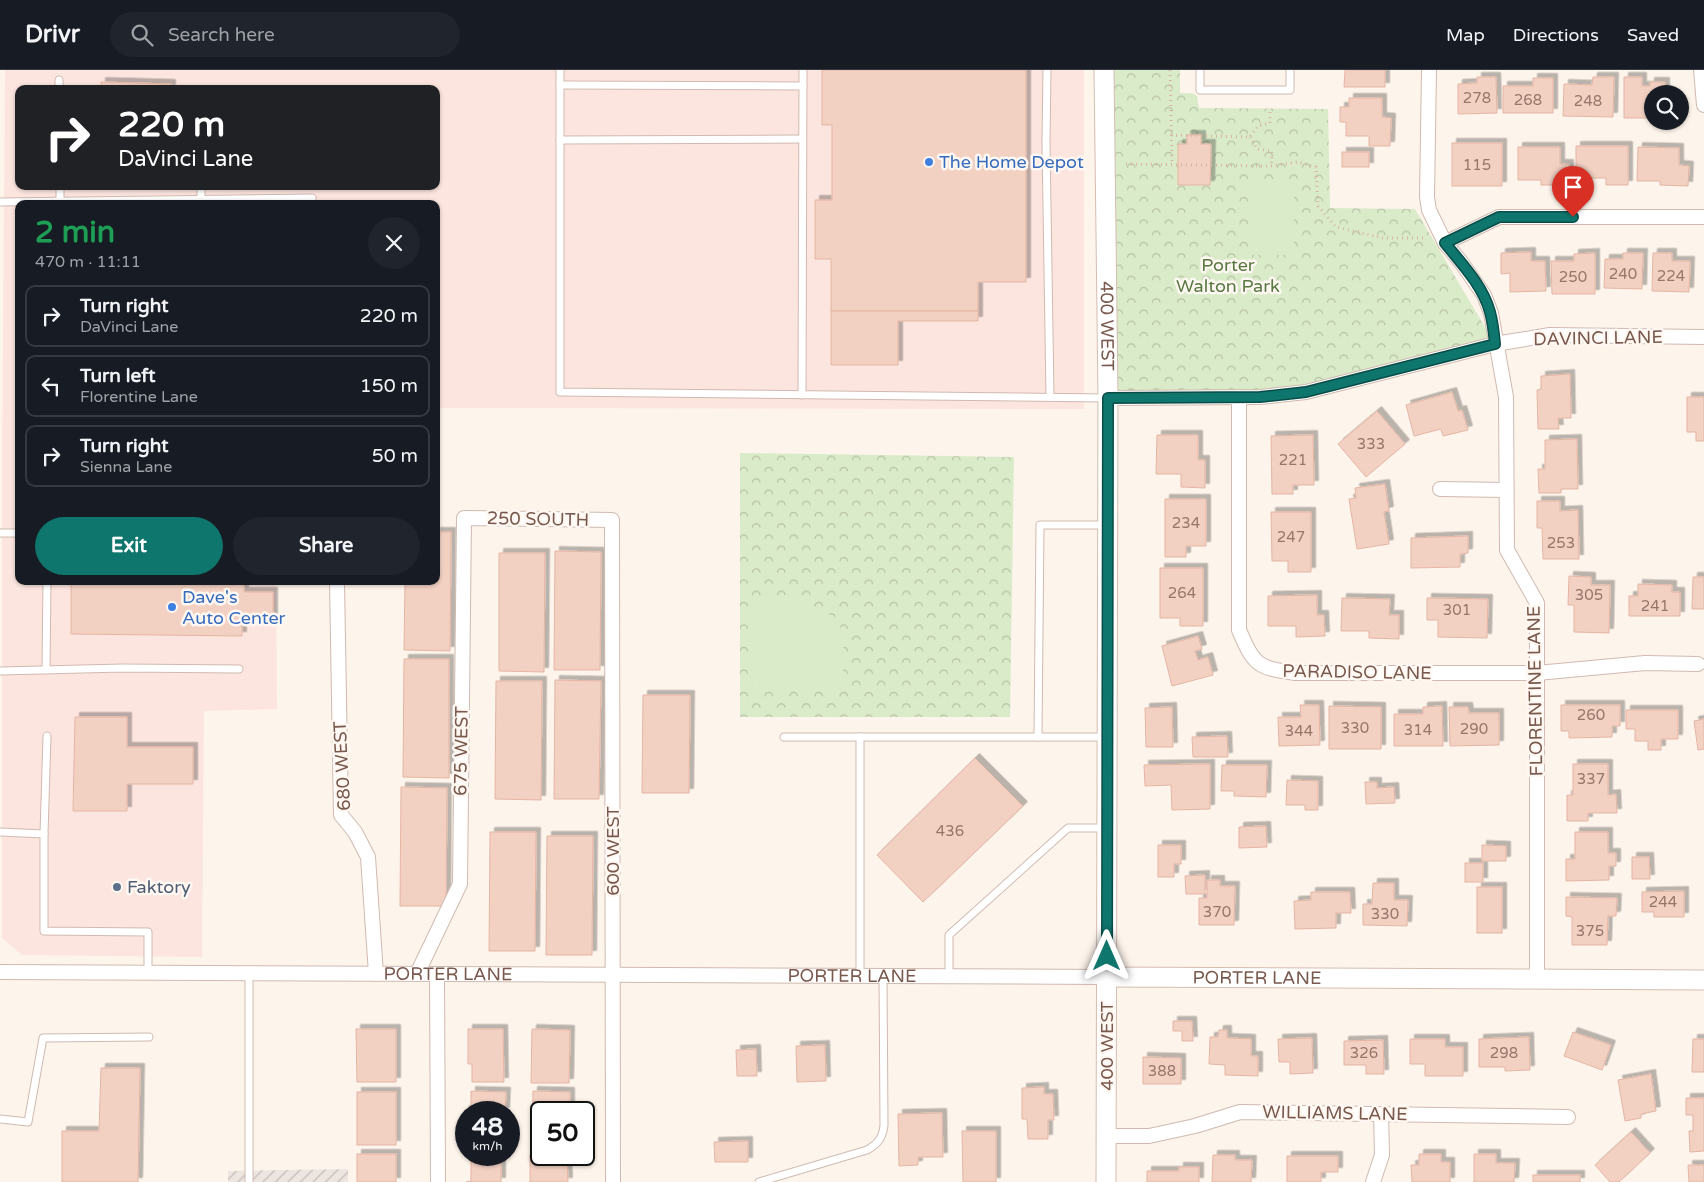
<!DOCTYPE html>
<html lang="en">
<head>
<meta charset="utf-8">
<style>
	body { margin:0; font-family:"Varela Round",sans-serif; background:#20242c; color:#f1f3f6; height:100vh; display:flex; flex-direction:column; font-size:19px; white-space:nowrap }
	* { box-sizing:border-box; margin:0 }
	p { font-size:16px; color:#9ea1a6 }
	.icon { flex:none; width:28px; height:28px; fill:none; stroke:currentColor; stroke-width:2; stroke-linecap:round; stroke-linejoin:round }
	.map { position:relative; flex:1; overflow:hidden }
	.drawer { position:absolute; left:15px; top:130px; width:425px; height:385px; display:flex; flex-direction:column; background:#171b24; border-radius:10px; box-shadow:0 1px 4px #0004 }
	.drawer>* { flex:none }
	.top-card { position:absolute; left:15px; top:15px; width:425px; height:105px; border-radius:10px; box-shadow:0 1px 4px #0004; background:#202124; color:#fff; overflow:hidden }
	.tools { position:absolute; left:1644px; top:15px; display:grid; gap:10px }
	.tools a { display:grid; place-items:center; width:45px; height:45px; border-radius:50%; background:#171b24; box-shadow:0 1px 4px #0004; font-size:25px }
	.speed { position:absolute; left:455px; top:1031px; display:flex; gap:10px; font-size:25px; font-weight:700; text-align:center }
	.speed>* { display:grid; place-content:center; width:65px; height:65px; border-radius:50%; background:#171b24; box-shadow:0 1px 4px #0004; line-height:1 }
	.speed small { font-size:12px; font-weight:400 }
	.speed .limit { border:2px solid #111; border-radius:8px; background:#fff; color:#111 }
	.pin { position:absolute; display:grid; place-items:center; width:42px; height:42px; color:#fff; margin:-51px -21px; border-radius:50% 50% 50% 0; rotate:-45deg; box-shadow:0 0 5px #0007 }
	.pin .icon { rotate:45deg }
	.me { position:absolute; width:55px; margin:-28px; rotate:0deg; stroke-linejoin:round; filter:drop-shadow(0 0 4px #0008) }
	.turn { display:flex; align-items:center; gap:18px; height:105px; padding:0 20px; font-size:22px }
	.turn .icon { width:65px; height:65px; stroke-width:2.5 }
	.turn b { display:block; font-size:35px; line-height:42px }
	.round { display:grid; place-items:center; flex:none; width:52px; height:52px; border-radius:26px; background:#20242c }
	.overview { display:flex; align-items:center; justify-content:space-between; height:85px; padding:0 20px }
	h1 { font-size:30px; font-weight:700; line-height:38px; color:#1e9e55 }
	.button { display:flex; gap:10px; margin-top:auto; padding:10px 20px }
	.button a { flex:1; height:58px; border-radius:30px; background:#0f766e; color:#fff; font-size:20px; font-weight:700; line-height:58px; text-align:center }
	.button a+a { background:#20242c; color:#f1f3f6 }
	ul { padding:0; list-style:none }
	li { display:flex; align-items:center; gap:15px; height:62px; margin:0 10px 8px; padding:0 10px; border:2px solid #363941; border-radius:10px }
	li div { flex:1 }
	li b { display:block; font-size:19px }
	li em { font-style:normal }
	header { display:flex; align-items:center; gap:30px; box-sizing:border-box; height:70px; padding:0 25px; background:#171b24; border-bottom:1px solid #363941 }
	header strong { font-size:24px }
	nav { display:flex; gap:28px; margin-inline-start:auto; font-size:18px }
	.search { width:350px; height:45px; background:#20242c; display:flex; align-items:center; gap:12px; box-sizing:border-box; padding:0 18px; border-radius:28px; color:#9ea1a6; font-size:19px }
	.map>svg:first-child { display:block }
	.commercial { fill:#fce5df; fill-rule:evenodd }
	.industrial { fill:url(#industrial-furrows) }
	.park { fill:url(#park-crowns) }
	.garden { fill:#daebc9 }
	.building { fill:#f2d1c3; stroke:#e5b5a3; filter:url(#shadow) }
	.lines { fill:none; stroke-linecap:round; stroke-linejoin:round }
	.lane-casing { stroke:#d0bab0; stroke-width:9 }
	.street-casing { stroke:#d0bab0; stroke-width:16 }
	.secondary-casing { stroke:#d5bdb0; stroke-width:21 }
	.path { stroke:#d8b4a5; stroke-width:3; stroke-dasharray:1 4; stroke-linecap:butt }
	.lane { stroke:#fff; stroke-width:7 }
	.street { stroke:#fff; stroke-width:14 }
	.secondary { stroke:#fff; stroke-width:19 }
	.route-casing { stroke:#0a4d48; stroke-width:12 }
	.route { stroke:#0f766e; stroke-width:9 }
	.shop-dot { fill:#3f7fe0; stroke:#fff8f2; stroke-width:2 }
	.service-dot { fill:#5c6f8a; stroke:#fff8f2; stroke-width:2 }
	.labels { text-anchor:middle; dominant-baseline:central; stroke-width:5; stroke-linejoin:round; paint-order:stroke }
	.number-label { font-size:15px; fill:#97766a }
	.shop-label { font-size:18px; fill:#366cbe; stroke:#fff8f2; text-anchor:start }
	.park-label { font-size:18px; fill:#587842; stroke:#fff8f2 }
	.street-label { font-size:18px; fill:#79584d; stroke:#fff8f2 }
	.service-label { font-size:18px; fill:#4e5e75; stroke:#fff8f2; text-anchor:start }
</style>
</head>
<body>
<header>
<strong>Drivr</strong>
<div class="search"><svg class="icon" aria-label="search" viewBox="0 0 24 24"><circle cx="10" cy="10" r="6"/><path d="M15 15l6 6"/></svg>Search here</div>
<nav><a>Map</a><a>Directions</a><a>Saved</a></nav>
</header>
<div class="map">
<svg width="1704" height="1112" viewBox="0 0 1704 1112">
	<defs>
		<pattern id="industrial-furrows" width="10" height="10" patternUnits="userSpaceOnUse" patternTransform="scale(1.25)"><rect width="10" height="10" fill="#ece5e0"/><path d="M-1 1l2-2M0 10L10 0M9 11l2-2" fill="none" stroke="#c4bcb8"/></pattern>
		<pattern id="park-crowns" width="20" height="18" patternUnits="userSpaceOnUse" patternTransform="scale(1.25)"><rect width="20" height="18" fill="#daebc9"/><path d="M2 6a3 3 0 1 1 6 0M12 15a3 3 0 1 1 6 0" fill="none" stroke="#b6c1a5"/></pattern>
		<filter id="shadow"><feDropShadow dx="4.5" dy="-4.5" stdDeviation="0" flood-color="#0004"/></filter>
	</defs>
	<rect width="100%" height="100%" fill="#fdf4eb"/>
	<path class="commercial" d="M5 0H1084V339L436 338V134H19V511H276L277 639 204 641 202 887 22 885 2 868V414ZM19 19H436V116H19Z"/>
	<polygon class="industrial" points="348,1099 348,1112 228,1112 228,1101"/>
	<g class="park">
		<polygon points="1104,0 1180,0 1180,23 1192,23 1197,26 1199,38 1328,39 1330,138 1415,139 1495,274 1327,318 1108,328"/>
		<polygon points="740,383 1014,387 1010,647 740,647"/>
	</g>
	<g class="garden">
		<rect x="1248" y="110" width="46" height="75"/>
		<polygon points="793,528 839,549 845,585 841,616 752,615 750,532"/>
	</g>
	<g class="building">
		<polygon points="822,0 1026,0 1026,212 978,212 978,241 831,241 831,189 815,189 815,130 832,130 832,55 822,55"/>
		<polygon points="1345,0 1385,0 1385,17 1344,17"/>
		<polygon points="1477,7 1496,7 1497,43 1458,44 1458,14 1477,13"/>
		<polygon points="1593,7 1614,7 1613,47 1563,46 1564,14 1592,15"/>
		<polygon points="1624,7 1642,7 1642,16 1650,16 1650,12 1665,12 1665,24 1652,24 1652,48 1624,48"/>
		<polygon points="1533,8 1553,8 1553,43 1503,43 1503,16 1533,16"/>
		<polygon points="101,12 171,14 171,19 101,19"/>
		<polygon points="1349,28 1382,28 1382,47 1391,48 1390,76 1369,76 1369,66 1346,66 1346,52 1340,52 1340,37 1349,37"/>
		<polygon points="1187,65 1201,65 1201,74 1211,74 1210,115 1178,115 1178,74 1187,74"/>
		<rect x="1452" y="73" width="50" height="43"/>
		<polygon points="1576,76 1628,76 1628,115 1606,115 1606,108 1576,108"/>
		<polygon points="1518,77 1560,77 1560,94 1569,94 1569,115 1541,115 1541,110 1518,110"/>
		<polygon points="1638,77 1679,78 1679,95 1689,96 1688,116 1660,115 1660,111 1637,111"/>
		<rect x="1342" y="82" width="27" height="15"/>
		<polygon points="1531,182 1531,191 1545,191 1546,221 1510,222 1510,203 1501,204 1501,183"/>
		<polygon points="1595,183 1595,224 1552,224 1551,191 1574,191 1574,184"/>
		<polygon points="1623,183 1643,183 1642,219 1604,218 1605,189 1623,189"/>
		<polygon points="1653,183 1672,183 1672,191 1690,191 1689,222 1652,221"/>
		<polygon points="831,241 978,241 978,251 898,251 898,295 831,295"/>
		<polygon points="1570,304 1571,348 1558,348 1559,359 1538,359 1537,320 1541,319 1541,306"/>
		<polygon points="1452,322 1458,341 1462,340 1468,360 1443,366 1441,359 1414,366 1406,335"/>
		<polygon points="1687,327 1704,327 1704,371 1696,371 1696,362 1687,362"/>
		<polygon points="1377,341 1405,374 1366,407 1338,374"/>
		<polygon points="1157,365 1198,365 1198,390 1205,390 1205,418 1181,417 1181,404 1156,404"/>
		<polygon points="1313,365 1314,415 1293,415 1293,424 1272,424 1271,366"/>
		<polygon points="1577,369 1578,419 1561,419 1561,423 1539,423 1538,399 1545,399 1545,370"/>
		<polygon points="1385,414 1389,441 1384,442 1389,474 1357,479 1349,429 1356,428 1355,418"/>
		<polygon points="1165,429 1206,429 1206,476 1186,476 1186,487 1165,487"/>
		<polygon points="1537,431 1560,431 1560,441 1578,440 1579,489 1543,489 1542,458 1537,458"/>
		<polygon points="1271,442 1311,442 1311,502 1288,502 1288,491 1272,491"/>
		<polygon points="436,462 451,462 450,581 404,580 405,511 436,511"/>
		<polygon points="1468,466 1468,483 1460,484 1460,497 1411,498 1411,468"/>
		<polygon points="555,481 601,482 600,600 554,600"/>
		<polygon points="499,483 545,483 544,602 499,601"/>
		<polygon points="1160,498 1203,498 1203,556 1180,556 1180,548 1160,548"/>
		<polygon points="1569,506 1591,507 1591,515 1610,515 1609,563 1574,562 1574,535 1568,535"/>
		<polygon points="1693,507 1704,507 1704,539 1692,539"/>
		<polygon points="71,511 244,511 244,522 273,522 273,553 242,553 242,566 71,564"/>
		<polygon points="1638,514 1672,515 1672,522 1680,522 1680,546 1629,546 1629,526 1638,526"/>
		<polygon points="1317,525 1317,545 1324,545 1325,566 1296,567 1296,556 1268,556 1268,526"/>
		<polygon points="1342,528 1390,529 1389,545 1399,545 1399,569 1369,568 1369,561 1341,561"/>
		<polygon points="1427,528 1488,529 1487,568 1438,567 1438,550 1427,550"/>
		<polygon points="1198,566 1202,579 1195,581 1198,590 1208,587 1213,605 1172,616 1162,576"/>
		<polygon points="404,589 449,589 449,708 403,707"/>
		<polygon points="555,610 601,611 599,729 554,729"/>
		<polygon points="496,611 542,611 541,730 495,729"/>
		<polygon points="643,625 690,625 689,723 642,723"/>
		<polygon points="1300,635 1319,635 1320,675 1279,676 1278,647 1301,647"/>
		<polygon points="1561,635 1620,635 1620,656 1612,656 1612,667 1569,668 1569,661 1561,661"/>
		<polygon points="1329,636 1381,637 1381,679 1329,679"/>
		<polygon points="1442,636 1443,676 1394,676 1394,644 1423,644 1423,637"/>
		<polygon points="1172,637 1173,677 1146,677 1145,638"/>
		<polygon points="1449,637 1468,637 1469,643 1499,643 1499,675 1450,676"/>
		<polygon points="1626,640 1678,640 1678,669 1661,669 1661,680 1648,680 1648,671 1635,671 1635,659 1626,659"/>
		<polygon points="75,647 127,647 127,677 193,677 193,714 127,714 127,741 73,741"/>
		<polygon points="1704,649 1704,679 1698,680 1694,651"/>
		<polygon points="1227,666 1228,687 1193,687 1192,667"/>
		<polygon points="975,688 1023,736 923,832 877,785"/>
		<polygon points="1210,694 1210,739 1172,740 1171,715 1145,716 1144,695"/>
		<polygon points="1573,694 1608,694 1608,725 1616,724 1617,743 1588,743 1588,751 1567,751 1567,725 1573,725"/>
		<polygon points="1222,695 1267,695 1266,727 1234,726 1234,721 1221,721"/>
		<polygon points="1287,710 1318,711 1318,740 1305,740 1305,735 1286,735"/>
		<polygon points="1365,712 1377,712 1377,718 1394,717 1395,733 1366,734"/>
		<polygon points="401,717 447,718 446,836 400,836"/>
		<polygon points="1266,756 1267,777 1239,778 1239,757"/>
		<polygon points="490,762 536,762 535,881 489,881"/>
		<polygon points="1575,762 1608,762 1608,783 1616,783 1616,796 1609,796 1609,810 1566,811 1566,789 1575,789"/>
		<polygon points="547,766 593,766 592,885 546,885"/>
		<polygon points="1158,775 1181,775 1181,794 1174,794 1174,807 1158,807"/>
		<polygon points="1482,775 1506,776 1506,791 1482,791"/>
		<polygon points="1632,787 1649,787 1650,809 1632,809"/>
		<rect x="1465" y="793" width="18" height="19"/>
		<polygon points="1205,805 1205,824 1186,824 1185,806"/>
		<polygon points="1207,810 1220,810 1220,816 1235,816 1234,855 1199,855 1199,828 1207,828"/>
		<polygon points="1373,813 1394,813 1394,830 1408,830 1407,856 1363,855 1363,834 1372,834"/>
		<rect x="1477" y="817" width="25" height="46"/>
		<polygon points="1684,821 1684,847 1654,847 1654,842 1642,842 1642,822"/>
		<polygon points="1311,822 1350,822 1351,843 1336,843 1336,858 1295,859 1294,831 1311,830"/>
		<polygon points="1566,827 1617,828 1616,846 1608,846 1607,875 1572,875 1572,847 1566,846"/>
		<polygon points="1173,951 1192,951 1193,971 1182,971 1182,961 1173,961"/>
		<polygon points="356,959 396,959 396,1012 357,1012"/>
		<polygon points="468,959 503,959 504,1012 472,1012 472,994 468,994"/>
		<polygon points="532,959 570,960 569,1013 531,1013"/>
		<polygon points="1219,960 1227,960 1227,968 1251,969 1251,986 1258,986 1258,1006 1225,1005 1225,995 1209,994 1210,967 1218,967"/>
		<polygon points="1573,962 1611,975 1602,1000 1564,986"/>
		<polygon points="1529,967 1530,1000 1505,1001 1505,997 1479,997 1479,969"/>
		<polygon points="1312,968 1313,1003 1290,1004 1290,992 1279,992 1278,969"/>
		<polygon points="1410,969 1445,969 1445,977 1463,977 1463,1006 1425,1006 1425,994 1410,994"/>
		<polygon points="1693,969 1704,969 1704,1002 1692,1002"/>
		<polygon points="1383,970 1384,1004 1366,1004 1366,995 1344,995 1344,971"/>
		<polygon points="825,975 826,1011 797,1012 796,976"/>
		<polygon points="756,979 757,1006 737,1006 736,980"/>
		<polygon points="1143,987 1181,988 1181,1014 1143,1014"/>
		<polygon points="101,998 140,998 138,1112 62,1112 62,1061 99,1061"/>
		<polygon points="1651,1004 1656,1041 1641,1044 1641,1048 1625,1051 1618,1010"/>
		<polygon points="1044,1017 1044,1024 1053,1024 1054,1050 1048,1050 1048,1069 1028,1069 1027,1049 1022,1049 1022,1018"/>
		<polygon points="471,1021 506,1022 505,1042 466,1042 466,1058 465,1058 465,1040 471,1040"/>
		<polygon points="533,1021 570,1022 570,1042 541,1042 541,1075 532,1075"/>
		<rect x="357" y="1022" width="39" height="53"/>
		<polygon points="1686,1028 1704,1028 1704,1081 1690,1082 1689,1061 1693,1061 1693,1045 1686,1045"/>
		<polygon points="942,1043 943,1087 918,1087 918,1095 899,1096 898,1044"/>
		<polygon points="962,1061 996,1061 996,1112 963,1112"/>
		<polygon points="1631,1062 1650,1083 1619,1112 1610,1112 1595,1095"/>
		<polygon points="748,1071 748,1092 715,1092 714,1072"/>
		<rect x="357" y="1084" width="39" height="28"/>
		<polygon points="1419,1084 1441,1084 1441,1092 1450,1092 1450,1112 1412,1112 1411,1095 1419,1095"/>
		<polygon points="1474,1084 1496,1084 1496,1093 1515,1093 1514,1112 1474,1112"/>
		<polygon points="471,1085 501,1085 501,1112 466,1112 471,1111"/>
		<polygon points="530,1085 567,1085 568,1112 530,1112"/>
		<polygon points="1213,1085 1235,1085 1235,1090 1252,1090 1251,1112 1212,1112"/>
		<polygon points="1287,1086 1338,1086 1338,1102 1321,1102 1321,1112 1287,1112"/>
		<polygon points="1688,1095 1704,1095 1704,1112 1689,1112"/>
		<polygon points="1179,1097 1199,1097 1199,1112 1147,1112 1147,1101 1179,1101"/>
		<rect x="1533" y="1105" width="47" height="7"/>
	</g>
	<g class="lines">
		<g class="lane-casing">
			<g id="lane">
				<polyline points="560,0 560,322 1107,328"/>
				<polyline points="1047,0 1046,72 1050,327"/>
				<polyline points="1200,0 1200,20 1290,20 1290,0"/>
				<polyline points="59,10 59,19"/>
				<polyline points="560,15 803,16"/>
				<polyline points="560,70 802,69"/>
				<polyline points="60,116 60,131"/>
				<polyline points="201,116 201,130"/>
				<polyline points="0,132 312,128 312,134"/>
				<polyline points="802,325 803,0"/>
				<polyline points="0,463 19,463"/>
				<polyline points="46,600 47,511"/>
				<polyline points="0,601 123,598 239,599"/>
				<polyline points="784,667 1107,667"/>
				<polyline points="860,667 860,906"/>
				<polyline points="1038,667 1040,455 1107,455"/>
				<polyline points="0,762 44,764 44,861 148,862 148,903"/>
				<polyline points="44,764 47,666"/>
				<polyline points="249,903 249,1112"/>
				<polyline points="949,906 949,865 1068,758 1106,758"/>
				<polyline points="0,1049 28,1052 43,968 149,967"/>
				<path d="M759 1112 867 1080C878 1074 883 1067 884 1055L883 906"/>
			</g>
		</g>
		<g class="street-casing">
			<g id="street">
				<polyline points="1429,0 1427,127 1429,140 1445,173 1461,192 1484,225 1491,243 1506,327 1507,480 1537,533 1537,909"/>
				<polyline points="1701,0 1704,35"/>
				<polyline points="1445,173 1499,147 1704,147"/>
				<path d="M1239 327V560C1254 595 1257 598 1295 603H1537L1645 593 1698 594"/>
				<polyline points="1108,328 1260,327 1306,322 1495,274 1550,265 1704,267"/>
				<polyline points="1440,419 1506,420"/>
				<polyline points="337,511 341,745 355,762 368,787 376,904"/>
				<path id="s1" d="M0 902 1106 907"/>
				<polyline points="417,904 460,814 464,448 612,450 613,1112"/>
				<polyline points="437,904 438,1112"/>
				<polyline points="1106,1066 1149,1066 1195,1056 1240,1042 1568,1047"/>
				<polyline points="1373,1112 1382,1085 1381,1044"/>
			</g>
		</g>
		<g class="secondary-casing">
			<g id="secondary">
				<path id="s2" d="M1104 0 1108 328 1106 1112"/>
				<path id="s3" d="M1106 907 1704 910"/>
			</g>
		</g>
		<g class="path">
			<polyline points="1170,0 1172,94"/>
			<polyline points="1171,65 1250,67 1258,56 1270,53 1270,39"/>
			<polyline points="1250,67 1257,79 1272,81 1271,96"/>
			<polyline points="1126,94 1271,96 1298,92 1316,97 1318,136 1336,157 1383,168 1424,168"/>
		</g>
		<use href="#lane" class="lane"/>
		<use href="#street" class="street"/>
		<use href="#secondary" class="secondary"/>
	</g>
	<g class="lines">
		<g class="route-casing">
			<path id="route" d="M1107 886 1108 328 1260 327 1306 322 1495 274C1494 264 1493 253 1490 242 1483 216 1462 194 1445 173L1499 147H1573"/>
		</g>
		<use href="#route" class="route"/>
	</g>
	<g class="shop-dot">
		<circle cx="929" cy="92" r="5"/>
		<circle cx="172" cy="537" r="5"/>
	</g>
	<circle class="service-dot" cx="117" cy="817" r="5"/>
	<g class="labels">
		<g class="number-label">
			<text x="1477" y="28">278</text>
			<text x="1528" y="30">268</text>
			<text x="1588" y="31">248</text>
			<text x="1477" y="95">115</text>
			<text x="1623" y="204">240</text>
			<text x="1671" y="206">224</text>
			<text x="1573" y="207">250</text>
			<text x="1371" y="374">333</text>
			<text x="1293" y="390">221</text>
			<text x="1186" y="453">234</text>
			<text x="1291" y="467">247</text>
			<text x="1561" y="473">253</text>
			<text x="1182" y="523">264</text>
			<text x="1589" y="525">305</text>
			<text x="1655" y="536">241</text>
			<text x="1457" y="540">301</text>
			<text x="1591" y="645">260</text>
			<text x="1355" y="658">330</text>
			<text x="1474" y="659">290</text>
			<text x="1418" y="660">314</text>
			<text x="1299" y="661">344</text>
			<text x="1591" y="709">337</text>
			<text x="950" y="761">436</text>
			<text x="1663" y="832">244</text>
			<text x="1217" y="842">370</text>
			<text x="1385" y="844">330</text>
			<text x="1590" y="861">375</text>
			<text x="1364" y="983">326</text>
			<text x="1504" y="983">298</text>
			<text x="1162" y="1001">388</text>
		</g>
		<g class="shop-label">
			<text x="939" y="92">The Home Depot</text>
			<text x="182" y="527">Dave's<tspan x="182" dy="21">Auto Center</tspan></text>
		</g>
		<g class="park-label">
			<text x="1228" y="195">Porter<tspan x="1228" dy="21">Walton Park</tspan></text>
		</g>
		<g class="street-label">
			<text stroke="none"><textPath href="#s2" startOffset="256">400 WEST</textPath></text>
			<text transform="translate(1598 268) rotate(-1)">DAVINCI LANE</text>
			<text transform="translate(538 449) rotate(1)">250 SOUTH</text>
			<text transform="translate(1357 602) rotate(1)">PARADISO LANE</text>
			<text transform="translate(1535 621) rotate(-91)">FLORENTINE LANE</text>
			<text transform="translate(461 681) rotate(-89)">675 WEST</text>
			<text transform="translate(342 696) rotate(-93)">680 WEST</text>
			<text transform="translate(613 781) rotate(-90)">600 WEST</text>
			<text stroke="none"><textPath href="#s1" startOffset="448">PORTER LANE</textPath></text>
			<text stroke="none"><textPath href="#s1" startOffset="852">PORTER LANE</textPath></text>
			<text stroke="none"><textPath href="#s3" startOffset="151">PORTER LANE</textPath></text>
			<text transform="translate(1107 976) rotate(-90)">400 WEST</text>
			<text transform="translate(1335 1043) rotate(1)">WILLIAMS LANE</text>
		</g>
		<g class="service-label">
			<text x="127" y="817">Faktory</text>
		</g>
	</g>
</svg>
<div class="tools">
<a><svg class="icon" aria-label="search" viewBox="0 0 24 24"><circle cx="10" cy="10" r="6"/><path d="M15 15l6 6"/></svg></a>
</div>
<div class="speed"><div>48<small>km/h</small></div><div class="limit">50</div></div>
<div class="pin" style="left:1573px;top:147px;background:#d93025"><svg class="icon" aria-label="arrive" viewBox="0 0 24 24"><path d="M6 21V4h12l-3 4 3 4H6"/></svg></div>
<svg class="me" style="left:1107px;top:886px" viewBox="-20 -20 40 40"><path d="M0-17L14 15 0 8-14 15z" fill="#0f766e" stroke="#fff" stroke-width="4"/></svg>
<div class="top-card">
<div class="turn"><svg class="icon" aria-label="right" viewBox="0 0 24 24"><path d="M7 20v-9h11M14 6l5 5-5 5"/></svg><div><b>220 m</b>DaVinci Lane</div></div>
</div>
<section class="drawer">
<div class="overview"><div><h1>2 min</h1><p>470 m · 11:11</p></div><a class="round"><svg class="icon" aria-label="close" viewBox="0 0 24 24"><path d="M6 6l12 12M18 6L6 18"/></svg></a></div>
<ul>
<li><svg class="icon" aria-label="right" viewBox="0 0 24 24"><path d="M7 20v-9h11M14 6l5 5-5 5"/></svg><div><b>Turn right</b><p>DaVinci Lane</p></div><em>220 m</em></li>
<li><svg class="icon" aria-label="left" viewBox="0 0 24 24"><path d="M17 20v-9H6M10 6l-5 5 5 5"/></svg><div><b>Turn left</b><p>Florentine Lane</p></div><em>150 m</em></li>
<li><svg class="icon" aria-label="right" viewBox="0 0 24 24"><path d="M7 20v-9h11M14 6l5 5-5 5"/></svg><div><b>Turn right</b><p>Sienna Lane</p></div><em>50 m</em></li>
</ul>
<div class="button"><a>Exit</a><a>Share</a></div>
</section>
</div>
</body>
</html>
